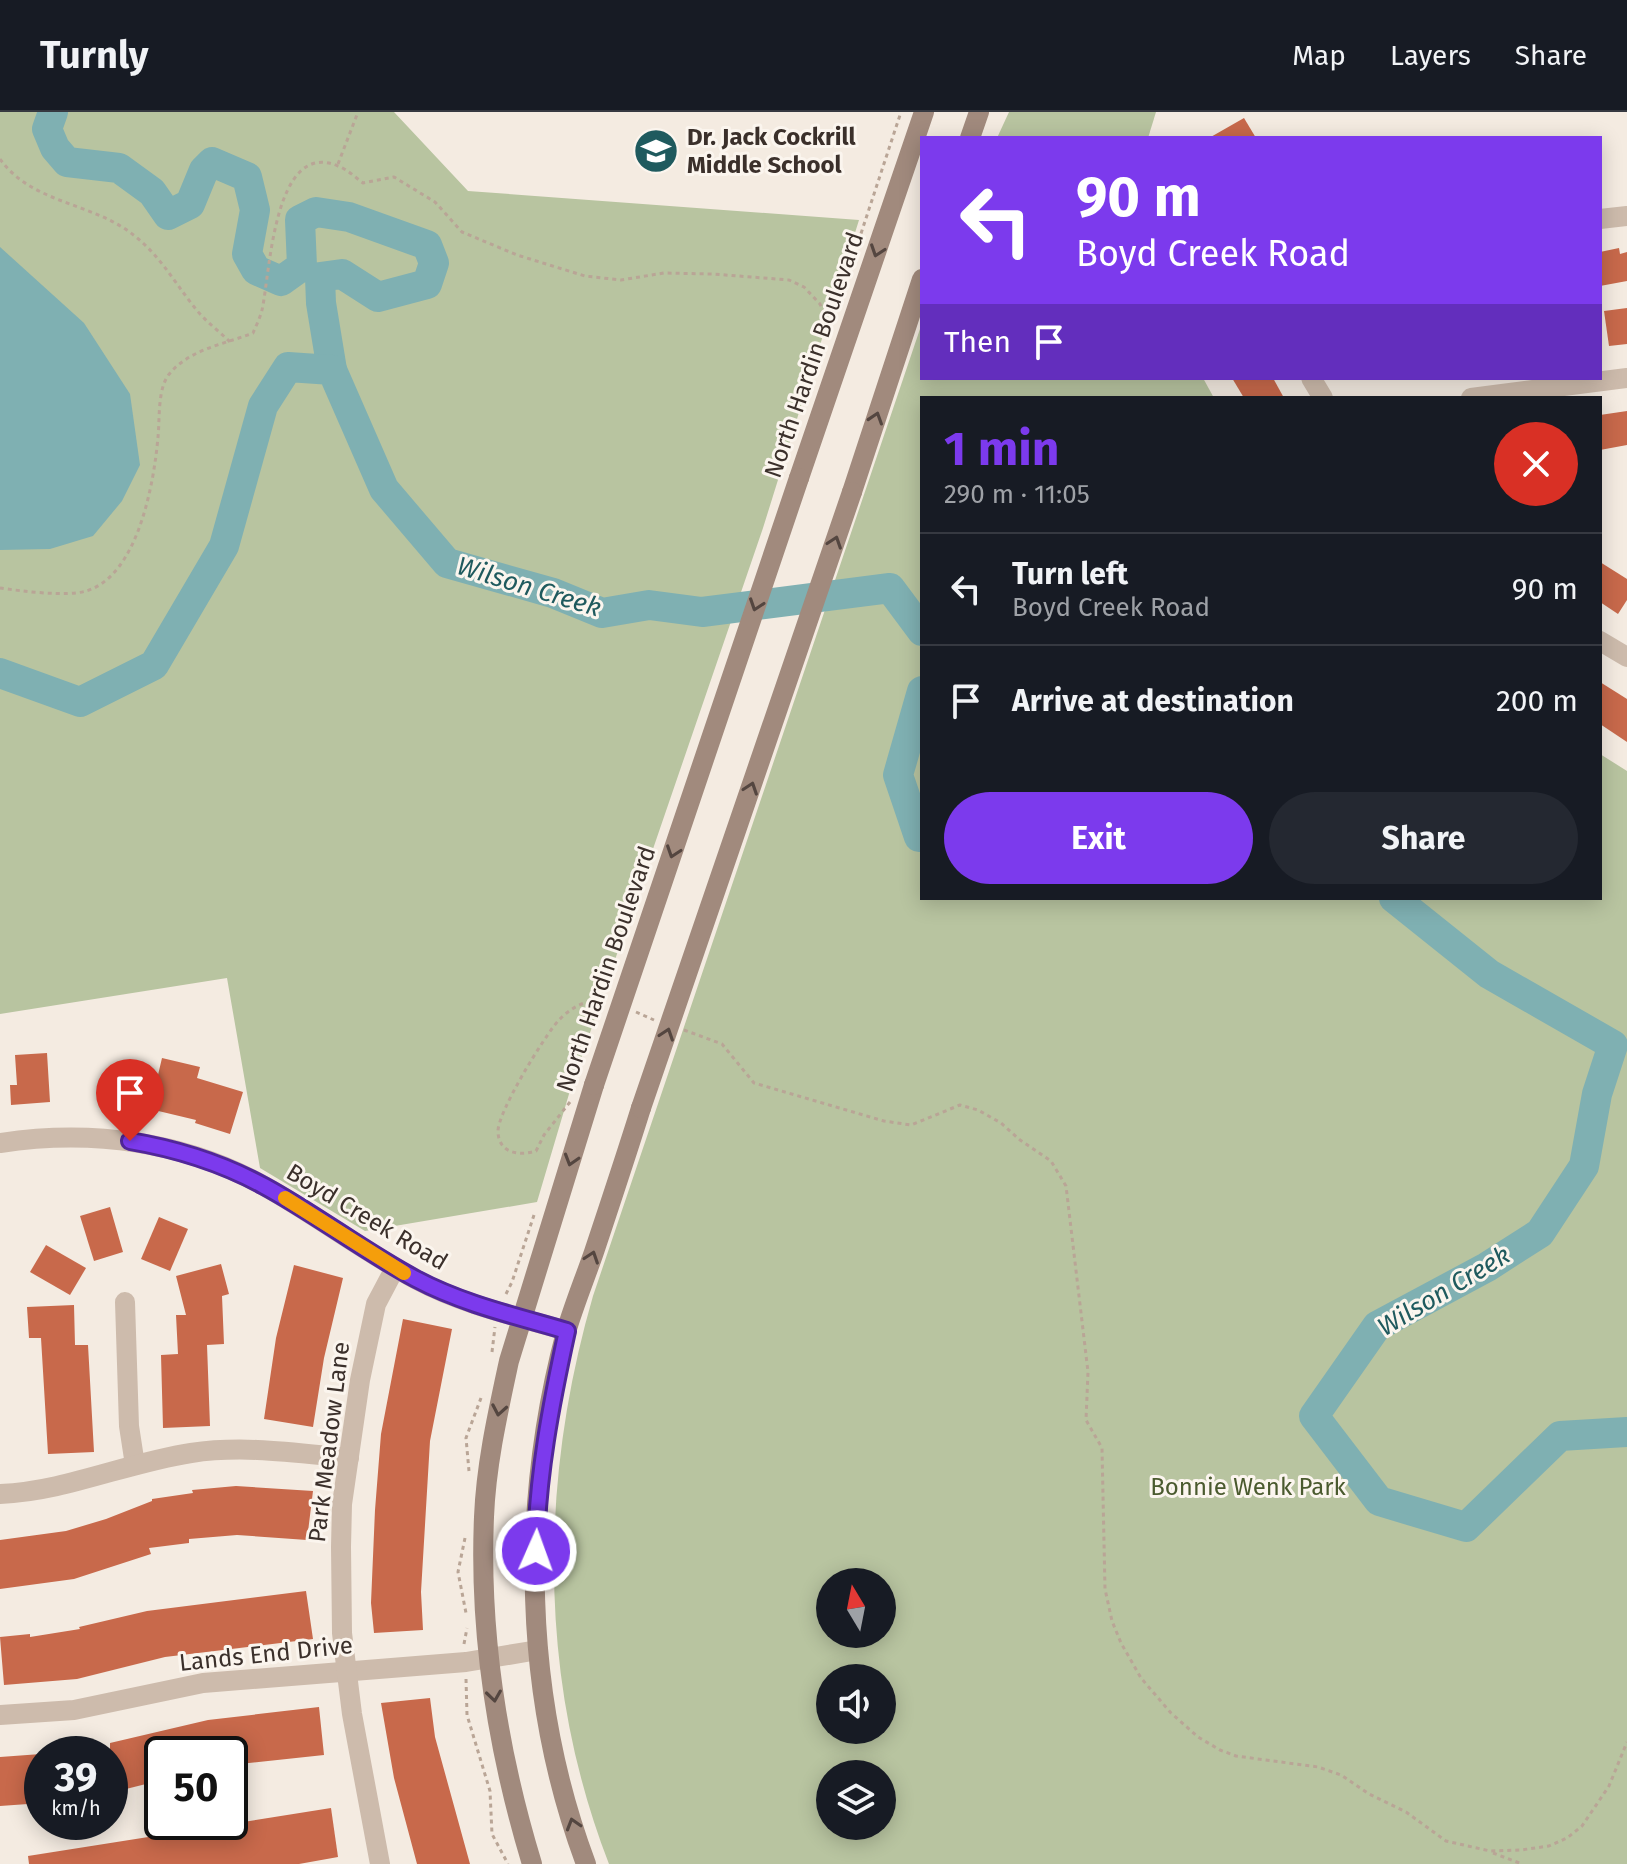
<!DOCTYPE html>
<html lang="en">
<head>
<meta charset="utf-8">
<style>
	body { margin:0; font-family:"Fira Sans",sans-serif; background:#242831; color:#f1f3f6; height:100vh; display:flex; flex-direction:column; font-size:30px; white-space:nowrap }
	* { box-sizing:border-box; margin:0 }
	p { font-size:26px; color:#9ea1a6 }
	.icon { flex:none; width:44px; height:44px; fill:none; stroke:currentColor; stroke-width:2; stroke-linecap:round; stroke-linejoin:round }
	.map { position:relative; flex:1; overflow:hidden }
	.drawer { position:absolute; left:920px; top:284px; width:682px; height:504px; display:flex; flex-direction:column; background:#171b24; border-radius:0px; box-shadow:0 4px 20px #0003 }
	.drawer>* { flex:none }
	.hud { position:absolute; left:920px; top:24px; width:682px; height:244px; border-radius:0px; box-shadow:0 4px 20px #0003; background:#7c3aed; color:#fff; overflow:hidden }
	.needle { width:52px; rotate:350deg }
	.tools { position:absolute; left:816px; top:1456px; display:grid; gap:16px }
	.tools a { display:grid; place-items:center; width:80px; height:80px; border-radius:50%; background:#171b24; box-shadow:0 4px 20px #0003; font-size:40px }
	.speed { position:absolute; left:24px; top:1624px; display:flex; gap:16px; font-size:40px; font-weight:700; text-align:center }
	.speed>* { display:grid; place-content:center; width:104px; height:104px; border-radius:50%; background:#171b24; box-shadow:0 4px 20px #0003; line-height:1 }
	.speed small { font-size:20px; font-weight:400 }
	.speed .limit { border:4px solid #111; border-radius:12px; background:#fff; color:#111 }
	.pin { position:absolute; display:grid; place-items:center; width:68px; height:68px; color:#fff; margin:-82px -34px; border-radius:50% 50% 50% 0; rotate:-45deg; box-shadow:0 0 8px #0007 }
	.pin .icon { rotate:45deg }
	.me { position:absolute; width:88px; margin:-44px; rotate:2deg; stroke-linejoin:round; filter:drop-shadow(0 0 6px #0008) }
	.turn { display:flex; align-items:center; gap:28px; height:168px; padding:0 24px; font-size:36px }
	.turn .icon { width:104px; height:104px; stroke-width:2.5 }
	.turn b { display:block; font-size:56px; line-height:68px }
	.then { display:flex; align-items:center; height:76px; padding:0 24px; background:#0003; gap:16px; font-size:30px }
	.round { display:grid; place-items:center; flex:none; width:84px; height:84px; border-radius:42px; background:#242831 }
	.summary { display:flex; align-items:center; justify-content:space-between; height:136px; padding:0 24px }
	h1 { font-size:48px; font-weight:700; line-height:60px; color:#7c3aed }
	.action { display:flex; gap:16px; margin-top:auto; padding:16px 24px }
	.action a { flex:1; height:92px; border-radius:48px; background:#7c3aed; color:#fff; font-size:32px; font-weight:700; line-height:92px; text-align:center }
	.action a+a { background:#242831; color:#f1f3f6 }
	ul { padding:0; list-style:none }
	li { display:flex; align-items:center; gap:24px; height:112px; padding:0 24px; border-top:2px solid #363941 }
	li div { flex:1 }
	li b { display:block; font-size:30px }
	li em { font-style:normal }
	header { display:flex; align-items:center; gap:48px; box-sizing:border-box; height:112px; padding:0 40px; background:#171b24; border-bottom:2px solid #363941 }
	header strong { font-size:38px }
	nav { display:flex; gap:44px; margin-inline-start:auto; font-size:28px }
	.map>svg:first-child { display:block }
	.green { fill:#b8c4a0; fill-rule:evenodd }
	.water { fill:#7fb0b2 }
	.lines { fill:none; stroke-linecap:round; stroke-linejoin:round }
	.river { stroke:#7fb0b2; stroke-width:30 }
	.building { fill:#c8694b }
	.path { stroke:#b9a596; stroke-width:3; stroke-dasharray:4 4; stroke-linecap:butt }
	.street { stroke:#cdbbac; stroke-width:20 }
	.secondary { stroke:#a18a7d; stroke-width:20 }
	.secondary-bridge { stroke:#a18a7d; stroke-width:20 }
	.oneway { stroke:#544640 }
	.route-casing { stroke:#51269a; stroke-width:20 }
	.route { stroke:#7c3aed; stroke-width:14 }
	.slow { stroke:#f59e0b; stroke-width:14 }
	.labels { text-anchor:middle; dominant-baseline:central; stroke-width:6; stroke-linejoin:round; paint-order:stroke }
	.poi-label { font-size:24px; font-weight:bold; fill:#3b302b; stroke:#fbf5ee; text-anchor:start }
	.street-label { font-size:24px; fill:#3b302b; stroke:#fbf5ee }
	.park-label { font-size:24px; fill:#4a5a2e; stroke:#fbf5ee }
	.water-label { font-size:26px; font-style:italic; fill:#1f5a5e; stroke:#fbf5ee }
</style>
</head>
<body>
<header>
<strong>Turnly</strong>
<nav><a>Map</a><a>Layers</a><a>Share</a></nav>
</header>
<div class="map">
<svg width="1627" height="1752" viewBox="0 0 1627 1752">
	<rect width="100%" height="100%" fill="#f4ebe1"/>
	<g class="green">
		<polygon points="0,0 394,0 468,79 859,108 763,416 569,982 537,1090 365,1119 260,1056 227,866 0,902"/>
		<polygon points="1009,0 1156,0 1148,26 997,26"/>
		<path d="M922 211V266H1203L1214 286H922V786H1600V642L1627 659V1752H609C538 1570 539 1370 593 1184ZM882 1470V1522H830V1470ZM882 1566V1618H830V1566ZM882 1662V1714H830V1662Z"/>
	</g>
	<polygon class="water" points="0,135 84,211 130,282 140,353 122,389 93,424 50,437 0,438"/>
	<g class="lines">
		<g class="river">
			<polyline points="53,0 47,17 55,36 67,50 119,56 152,80 168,103 190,92 204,58 212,50 247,65 255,98 247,142 256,158 281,169 302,154 300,108 316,100 349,105 427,133 434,151 427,172 378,185 342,162 320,165 321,191 332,258"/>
			<polyline points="0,561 80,590 154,553 224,434 263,294 288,255 332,258 384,377 447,451 553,481 602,501 649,493 702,500 890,476 922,519"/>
			<polyline points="922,579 898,663 919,725 922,725"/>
			<polyline points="1394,786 1489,862 1613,933 1597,982 1584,1054 1540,1121 1487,1155 1377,1214 1314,1304 1379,1389 1466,1415 1560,1324 1627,1320"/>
		</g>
	</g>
	<g class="building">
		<polygon points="1244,6 1256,26 1209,26"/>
		<polygon points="1619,136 1620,142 1627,140 1627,169 1600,174 1600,140"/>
		<polygon points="1627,196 1627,232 1609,234 1604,199"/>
		<polygon points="1232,266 1273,266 1284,286 1244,286"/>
		<polygon points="1627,299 1627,333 1600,338 1600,303"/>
		<polygon points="1600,450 1627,467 1627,488 1618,502 1600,490"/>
		<polygon points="1600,570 1627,587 1627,630 1600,612"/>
		<polygon points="47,941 50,990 11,993 10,973 17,973 15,943"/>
		<polygon points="162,946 200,955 197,966 243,980 230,1022 195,1011 196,1008 150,997"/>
		<polygon points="110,1095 123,1140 94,1149 80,1104"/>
		<polygon points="159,1105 188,1117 170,1159 141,1147"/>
		<polygon points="46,1133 86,1156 70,1183 30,1160"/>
		<polygon points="221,1152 229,1182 222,1184 224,1232 207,1233 210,1314 163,1316 161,1243 178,1242 176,1203 186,1203 176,1164"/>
		<polygon points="294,1153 343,1166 324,1246 313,1315 264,1307 276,1226"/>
		<polygon points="74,1193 75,1233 88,1233 94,1340 48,1342 41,1226 29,1226 27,1195"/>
		<polygon points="403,1207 452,1217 430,1329 421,1480 423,1518 374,1521 371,1491 375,1398 381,1322"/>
		<polygon points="236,1374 313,1379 307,1428 237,1423 189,1427 189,1431 149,1436 151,1442 74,1467 0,1477 0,1428 66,1419 106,1407 152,1389 152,1387 193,1381 192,1378"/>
		<polygon points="306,1479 313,1527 165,1545 77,1567 4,1573 0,1525 30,1522 30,1525 80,1517 79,1515 147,1499"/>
		<polygon points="430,1586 435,1625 470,1752 417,1752 394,1666 381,1591"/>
		<polygon points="319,1595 324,1643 230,1653 230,1642 162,1642 162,1668 110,1681 110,1631 208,1608"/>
		<polygon points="41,1642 42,1691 0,1694 0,1645"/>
		<polygon points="331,1696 338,1745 299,1752 29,1752 28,1744"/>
	</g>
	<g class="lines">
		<g class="path">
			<path d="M0 47C29 88 82 90 122 115 156 136 171 166 195 196 205 209 219 219 230 230"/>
			<polyline points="338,52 358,0"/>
			<polyline points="846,167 901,0"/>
			<path d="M0 476C21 479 66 485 86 479 138 464 154 371 158 325 160 306 157 274 171 260 191 237 225 232 253 221 256 214 260 206 262 198 270 164 273 26 338 54 347 57 356 66 363 71L394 65 435 90 462 120 517 143 585 164 621 168 664 161 713 162 789 168 804 175 820 192 830 216"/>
			<polyline points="636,900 654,908"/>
			<polyline points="684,918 722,932 754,971 884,1009 911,1013 960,993 978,998 1001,1011 1020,1028 1051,1049 1066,1074 1088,1260 1086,1308 1102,1336 1105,1477 1112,1509 1121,1531 1141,1566 1171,1601 1198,1625 1220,1638 1236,1644 1318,1655 1341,1663 1369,1682 1406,1700 1446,1729 1490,1739 1521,1738 1549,1734 1567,1726 1582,1714 1609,1674 1627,1630"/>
			<path d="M570 990 544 1023 536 1039C520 1044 499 1042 498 1020 497 1001 544 925 558 909 569 897 585 887 602 889"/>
			<polyline points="506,1182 512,1170 534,1103"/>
			<polyline points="492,1240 495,1215"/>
			<polyline points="469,1359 466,1326 481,1286"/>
			<polyline points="465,1426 458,1460 466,1501"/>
			<polyline points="464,1532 467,1516"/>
			<polyline points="466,1567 467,1603 490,1679 492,1722 508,1752"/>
			<polyline points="1493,1741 1522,1752"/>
		</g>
		<g class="street">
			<polyline points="1600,107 1627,104"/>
			<polyline points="1311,266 1323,286"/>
			<polyline points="1471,286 1627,266"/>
			<polyline points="1600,529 1627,545"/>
			<path d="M0 1031C91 1017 185 1029 266 1075 317 1104 365 1140 417 1168 464 1193 516 1204 567 1219"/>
			<polyline points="125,1190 129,1314 135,1353"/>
			<path d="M0 1382C66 1379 126 1351 191 1341 244 1333 296 1341 349 1346"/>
			<polyline points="0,1603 74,1598 203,1571 466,1550 538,1538"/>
			<polyline points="380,1752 352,1602 342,1521 341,1435 342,1392 360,1268 376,1192 395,1156"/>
		</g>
		<g class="secondary">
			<polyline points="970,26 979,0"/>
			<polyline points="799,366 924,0"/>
			<polyline points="852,380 922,167"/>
			<path d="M532 1752C498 1640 479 1523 484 1405 486 1353 498 1300 509 1249L594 973"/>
			<path d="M586 1752C523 1584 520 1393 566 1220 574 1193 585 1166 594 1140 610 1092 626 1044 641 996"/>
		</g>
		<g class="secondary-bridge">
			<polyline points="594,973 799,366"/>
			<polyline points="641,996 852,380"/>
		</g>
	</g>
	<defs><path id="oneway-chevron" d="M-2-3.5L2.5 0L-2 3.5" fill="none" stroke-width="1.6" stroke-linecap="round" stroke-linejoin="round" transform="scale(2)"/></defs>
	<g class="oneway">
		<use href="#oneway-chevron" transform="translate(877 139) rotate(109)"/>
		<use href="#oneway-chevron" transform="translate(876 306) rotate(-72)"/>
		<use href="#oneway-chevron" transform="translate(835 430) rotate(-71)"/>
		<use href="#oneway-chevron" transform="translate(756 493) rotate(109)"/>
		<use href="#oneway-chevron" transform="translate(751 676) rotate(-71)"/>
		<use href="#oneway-chevron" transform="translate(673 740) rotate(109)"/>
		<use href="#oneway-chevron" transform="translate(667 922) rotate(-71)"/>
		<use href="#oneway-chevron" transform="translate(571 1048) rotate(107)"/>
		<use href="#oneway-chevron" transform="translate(592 1145) rotate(-71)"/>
		<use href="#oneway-chevron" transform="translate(499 1298) rotate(100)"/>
		<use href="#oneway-chevron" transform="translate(494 1584) rotate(82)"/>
		<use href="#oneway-chevron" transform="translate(573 1712) rotate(-107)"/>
	</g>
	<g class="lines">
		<g class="route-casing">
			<path id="route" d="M130 1029C177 1037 222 1051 264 1074 316 1102 363 1139 416 1167 463 1192 516 1204 567 1219 551 1292 537 1365 536 1439"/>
		</g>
		<use href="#route" class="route"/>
		<polyline class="slow" points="285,1086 404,1161"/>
	</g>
	<defs>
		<g id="school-disc" transform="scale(2.3)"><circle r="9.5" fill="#1f5a5e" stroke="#fbf5ee"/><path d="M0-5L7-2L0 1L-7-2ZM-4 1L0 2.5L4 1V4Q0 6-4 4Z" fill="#fff"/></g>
	</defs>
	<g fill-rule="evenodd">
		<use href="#school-disc" x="656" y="39"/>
	</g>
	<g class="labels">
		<g class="poi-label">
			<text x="687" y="25">Dr. Jack Cockrill<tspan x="687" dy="28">Middle School</tspan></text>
		</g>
		<g class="street-label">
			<text transform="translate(814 243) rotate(-71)">North Hardin Boulevard</text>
			<text transform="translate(606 857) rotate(-71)">North Hardin Boulevard</text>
			<text transform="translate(367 1105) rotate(31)">Boyd Creek Road</text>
			<text transform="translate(329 1330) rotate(-83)">Park Meadow Lane</text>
			<text transform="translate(266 1542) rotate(-6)">Lands End Drive</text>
		</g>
		<g class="park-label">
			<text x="1248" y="1375">Bonnie Wenk Park</text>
		</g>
		<g class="water-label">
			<text transform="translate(529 475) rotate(17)">Wilson Creek</text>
			<text transform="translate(1444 1179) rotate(-31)">Wilson Creek</text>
		</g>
	</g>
</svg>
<div class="tools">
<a><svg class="needle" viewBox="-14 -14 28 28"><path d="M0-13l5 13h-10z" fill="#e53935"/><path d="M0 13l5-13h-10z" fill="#9ea1a6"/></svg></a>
<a><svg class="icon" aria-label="sound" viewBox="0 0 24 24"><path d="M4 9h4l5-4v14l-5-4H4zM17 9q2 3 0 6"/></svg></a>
<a><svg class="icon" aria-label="layers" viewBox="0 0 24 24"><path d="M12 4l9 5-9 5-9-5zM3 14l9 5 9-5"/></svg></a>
</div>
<div class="speed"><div>39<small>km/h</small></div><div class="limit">50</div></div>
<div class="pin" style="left:130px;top:1029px;background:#d93025"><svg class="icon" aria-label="arrive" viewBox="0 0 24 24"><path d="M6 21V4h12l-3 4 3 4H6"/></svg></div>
<svg class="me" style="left:536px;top:1439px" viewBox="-20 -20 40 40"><circle r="17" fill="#7c3aed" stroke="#fff" stroke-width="3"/><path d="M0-11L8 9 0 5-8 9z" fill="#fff"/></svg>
<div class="hud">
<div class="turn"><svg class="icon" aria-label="left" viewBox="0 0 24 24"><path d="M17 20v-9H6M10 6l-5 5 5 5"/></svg><div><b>90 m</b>Boyd Creek Road</div></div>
<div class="then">Then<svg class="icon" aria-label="arrive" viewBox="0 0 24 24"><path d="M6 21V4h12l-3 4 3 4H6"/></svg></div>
</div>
<section class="drawer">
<div class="summary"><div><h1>1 min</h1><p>290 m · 11:05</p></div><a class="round" style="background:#d93025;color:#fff"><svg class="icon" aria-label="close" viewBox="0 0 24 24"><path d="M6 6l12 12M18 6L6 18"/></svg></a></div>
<ul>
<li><svg class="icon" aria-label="left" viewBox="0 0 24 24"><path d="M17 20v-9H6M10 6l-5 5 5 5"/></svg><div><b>Turn left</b><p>Boyd Creek Road</p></div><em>90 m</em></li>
<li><svg class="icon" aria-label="arrive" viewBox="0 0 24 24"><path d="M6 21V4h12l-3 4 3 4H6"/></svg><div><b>Arrive at destination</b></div><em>200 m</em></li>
</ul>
<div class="action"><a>Exit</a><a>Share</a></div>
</section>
</div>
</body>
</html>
